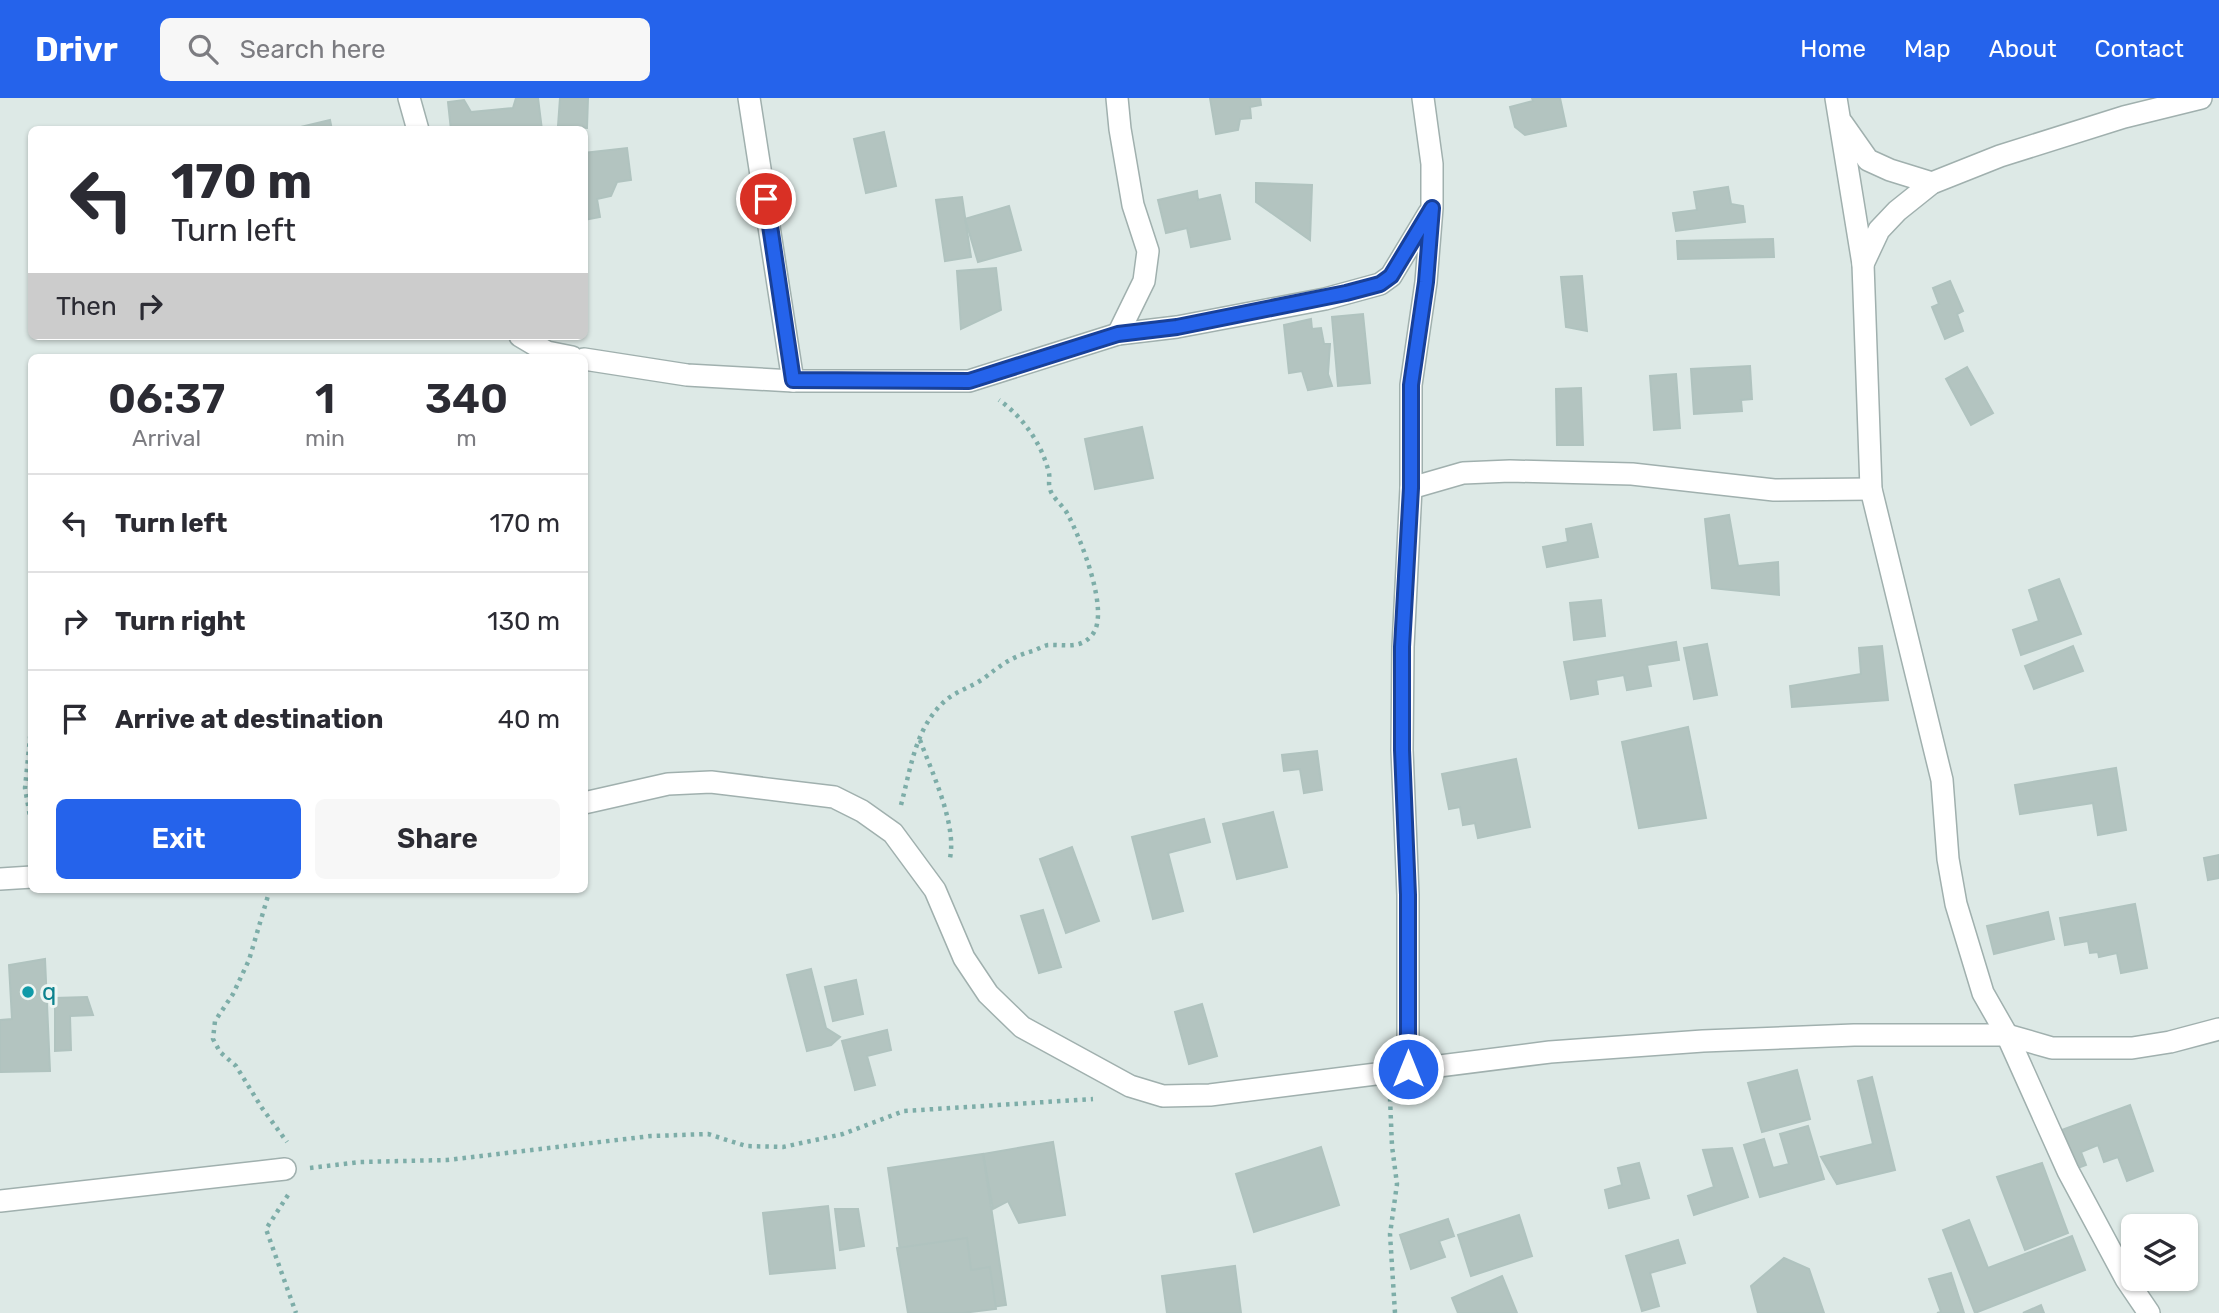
<!DOCTYPE html>
<html lang="en">
<head>
<meta charset="utf-8">
<style>
	body { margin:0; font-family:Rubik,sans-serif; background:#f7f7f7; color:#2b2b33; height:100vh; display:flex; flex-direction:column; font-size:26px; white-space:nowrap }
	* { box-sizing:border-box; margin:0 }
	p { font-size:23px; color:#7c7c81 }
	.icon { flex:none; width:38px; height:38px; fill:none; stroke:currentColor; stroke-width:2; stroke-linecap:round; stroke-linejoin:round }
	.map { position:relative; flex:1; overflow:hidden }
	.details { position:absolute; left:28px; top:256px; width:560px; height:539px; display:flex; flex-direction:column; background:#fff; border-radius:10px; box-shadow:0 2px 5px #0004 }
	.details>* { flex:none }
	.top-card { position:absolute; left:28px; top:28px; width:560px; height:214px; border-radius:10px; box-shadow:0 2px 5px #0004; background:#fff; color:#2b2b33; overflow:hidden }
	.tools { position:absolute; left:2121px; top:1116px; display:grid; gap:14px }
	.tools a { display:grid; place-items:center; width:77px; height:77px; border-radius:10px; background:#fff; box-shadow:0 2px 5px #0004; font-size:35px }
	.pin { position:absolute; display:grid; place-items:center; width:60px; height:60px; color:#fff; margin:-30px; border:4px solid #fff; border-radius:50%; box-shadow:0 2px 7px #0007 }
	.me { position:absolute; width:77px; margin:-38px; rotate:0deg; stroke-linejoin:round; filter:drop-shadow(0 0 5px #0008) }
	.turn { display:flex; align-items:center; gap:24px; height:147px; padding:0 28px; font-size:32px }
	.turn .icon { width:91px; height:91px; stroke-width:2.5 }
	.turn b { display:block; font-size:49px; line-height:60px }
	.then { display:flex; align-items:center; height:66px; padding:0 28px; background:#0003; gap:14px; font-size:26px }
	.eta { display:flex; justify-content:space-evenly; align-items:center; height:119px; text-align:center }
	.eta b { font-size:42px; font-weight:600; line-height:49px }
	.button { display:flex; gap:14px; margin-top:auto; padding:14px 28px }
	.button a { flex:1; height:80px; border-radius:10px; background:#2563eb; color:#fff; font-size:28px; font-weight:600; line-height:80px; text-align:center }
	.button a+a { background:#f7f7f7; color:#2b2b33 }
	ul { padding:0; list-style:none }
	li { display:flex; align-items:center; gap:21px; height:98px; padding:0 28px; border-top:2px solid #e1e1e2 }
	li div { flex:1 }
	li b { display:block; font-size:26px }
	li em { font-style:normal }
	header { display:flex; align-items:center; gap:42px; box-sizing:border-box; height:98px; padding:0 35px; background:#2563eb; color:#fff }
	header strong { font-size:33px }
	nav { display:flex; gap:38px; margin-inline-start:auto; font-size:24px }
	.search { width:490px; height:63px; background:#f7f7f7; display:flex; align-items:center; gap:18px; box-sizing:border-box; padding:0 24px; border-radius:10px; color:#7c7c81; font-size:26px }
	.map>svg:first-child { display:block }
	.building { fill:#b3c4c0; stroke:#b0c3bf; stroke-width:2 }
	.lines { fill:none; stroke-linecap:round; stroke-linejoin:round }
	.street-casing { stroke:#a0b0ae; stroke-width:24 }
	.path { stroke:#7dada8; stroke-width:4.5; stroke-dasharray:3.5 5; stroke-linecap:butt }
	.street { stroke:#fff; stroke-width:21 }
	.route-casing { stroke:#184099; stroke-width:18 }
	.route { stroke:#2563eb; stroke-width:12 }
	.culture-dot { fill:#0f9aa8; stroke:#edf6f3; stroke-width:2.5 }
	.labels { text-anchor:middle; dominant-baseline:central; stroke-width:6; stroke-linejoin:round; paint-order:stroke }
	.culture-label { font-size:24px; fill:#0d838f; stroke:#edf6f3; text-anchor:start }
</style>
</head>
<body>
<header>
<strong>Drivr</strong>
<div class="search"><svg class="icon" aria-label="search" viewBox="0 0 24 24"><circle cx="10" cy="10" r="6"/><path d="M15 15l6 6"/></svg>Search here</div>
<nav><a>Home</a><a>Map</a><a>About</a><a>Contact</a></nav>
</header>
<div class="map">
<svg width="2219" height="1215" viewBox="0 0 2219 1215">
	<rect width="100%" height="100%" fill="#dde9e6"/>
	<g class="building">
		<polygon points="516,0 538,0 542,32 451,32 448,4 464,2 471,14 513,10"/>
		<polygon points="560,0 588,0 587,30 558,28"/>
		<polygon points="1210,0 1260,0 1261,7 1250,9 1251,20 1240,21 1238,32 1216,36"/>
		<polygon points="1532,0 1560,0 1566,28 1525,37 1515,29 1510,9 1533,3"/>
		<polygon points="330,22 332,32 288,32"/>
		<polygon points="884,34 896,88 866,95 854,41"/>
		<polygon points="627,50 631,82 617,84 611,98 597,101 600,119 584,122 584,55"/>
		<polygon points="1256,85 1312,87 1310,142 1256,104"/>
		<polygon points="1728,89 1731,106 1743,108 1745,124 1676,133 1673,115 1697,112 1694,94"/>
		<polygon points="1197,93 1198,102 1220,97 1230,141 1191,149 1187,130 1166,135 1158,102"/>
		<polygon points="962,99 971,159 945,163 936,102"/>
		<polygon points="1009,108 1021,152 978,164 965,121"/>
		<polygon points="1773,141 1774,159 1678,161 1677,143"/>
		<polygon points="996,170 1001,212 961,231 957,173"/>
		<polygon points="1582,178 1587,233 1566,229 1561,179"/>
		<polygon points="1950,183 1963,213 1957,216 1963,233 1945,241 1932,209 1939,206 1933,190"/>
		<polygon points="1363,216 1370,285 1338,288 1332,219"/>
		<polygon points="1311,221 1312,231 1321,230 1324,246 1330,246 1328,276 1332,288 1308,292 1302,273 1289,275 1284,227"/>
		<polygon points="1750,268 1752,301 1741,302 1742,313 1694,316 1691,271"/>
		<polygon points="1967,269 1993,315 1971,327 1946,281"/>
		<polygon points="1676,276 1680,330 1654,332 1650,278"/>
		<polygon points="1581,290 1583,347 1557,347 1556,291"/>
		<polygon points="1142,329 1153,380 1095,391 1085,341"/>
		<polygon points="1729,417 1738,468 1778,464 1779,497 1712,490 1705,421"/>
		<polygon points="1591,426 1598,459 1547,469 1543,449 1568,444 1566,431"/>
		<polygon points="2059,481 2081,536 2021,557 2013,532 2039,523 2029,492"/>
		<polygon points="1601,502 1605,538 1574,542 1570,505"/>
		<polygon points="1676,544 1679,562 1647,567 1651,588 1627,592 1624,577 1596,582 1598,596 1571,601 1564,564"/>
		<polygon points="1707,546 1717,597 1694,601 1684,550"/>
		<polygon points="1882,548 1888,602 1792,609 1790,588 1861,576 1859,550"/>
		<polygon points="2073,548 2083,573 2034,591 2025,568"/>
		<polygon points="1688,629 1706,720 1639,730 1622,644"/>
		<polygon points="1317,653 1322,692 1304,695 1300,671 1284,673 1282,657"/>
		<polygon points="1516,661 1530,729 1478,740 1475,725 1463,727 1460,709 1449,711 1442,676"/>
		<polygon points="2116,670 2126,732 2098,737 2093,705 2020,716 2015,687"/>
		<polygon points="1273,714 1287,769 1237,781 1223,726"/>
		<polygon points="1204,721 1210,744 1168,755 1183,813 1153,821 1132,739"/>
		<polygon points="1072,749 1099,823 1066,835 1040,761"/>
		<polygon points="2219,757 2219,780 2208,782 2204,760"/>
		<polygon points="2135,806 2147,870 2121,875 2117,855 2099,859 2098,854 2090,855 2088,843 2065,847 2060,820"/>
		<polygon points="1043,812 1061,869 1039,875 1021,818"/>
		<polygon points="2048,814 2054,841 1994,856 1987,828"/>
		<polygon points="45,861 50,973 0,974 0,922 12,921 9,867"/>
		<polygon points="811,871 826,930 840,939 831,947 807,953 787,877"/>
		<polygon points="856,882 863,916 833,923 825,889"/>
		<polygon points="87,899 93,917 70,918 71,952 55,953 55,900"/>
		<polygon points="1202,906 1217,958 1189,966 1175,914"/>
		<polygon points="887,932 891,952 867,958 875,987 855,992 842,943"/>
		<polygon points="1797,972 1810,1021 1762,1034 1748,985"/>
		<polygon points="1872,979 1895,1072 1837,1086 1821,1059 1873,1046 1858,983"/>
		<polygon points="2130,1007 2153,1073 2127,1083 2118,1059 2104,1064 2098,1047 2081,1054 2086,1067 2070,1073 2056,1034"/>
		<polygon points="1808,1028 1824,1081 1760,1099 1744,1047 1764,1041 1773,1070 1789,1066 1780,1036"/>
		<polygon points="1053,1044 1065,1117 1019,1125 1008,1103 993,1111 983,1056"/>
		<polygon points="1321,1049 1339,1107 1254,1134 1236,1076"/>
		<polygon points="1732,1050 1748,1099 1694,1117 1688,1098 1714,1089 1703,1052"/>
		<polygon points="983,1056 1006,1207 951,1215 909,1215 888,1070"/>
		<polygon points="1639,1065 1649,1100 1609,1110 1605,1092 1622,1087 1618,1070"/>
		<polygon points="2042,1065 2068,1135 2025,1152 1997,1079"/>
		<polygon points="828,1108 835,1170 770,1176 763,1115"/>
		<polygon points="835,1111 858,1111 864,1148 840,1152"/>
		<polygon points="1519,1117 1532,1158 1471,1178 1458,1137"/>
		<polygon points="1448,1121 1454,1138 1439,1143 1445,1159 1411,1171 1400,1137"/>
		<polygon points="1969,1122 1988,1170 2072,1138 2085,1172 1975,1215 1943,1132"/>
		<polygon points="967,1140 971,1172 990,1169 996,1211 962,1215 908,1215 897,1150"/>
		<polygon points="1678,1142 1685,1165 1650,1175 1659,1208 1642,1213 1626,1158"/>
		<polygon points="1784,1160 1809,1171 1824,1215 1758,1215 1751,1188"/>
		<polygon points="1235,1168 1241,1215 1167,1215 1162,1178"/>
		<polygon points="1951,1175 1964,1215 1937,1215 1941,1214 1929,1181"/>
		<polygon points="1502,1178 1517,1215 1458,1215 1452,1200"/>
		<polygon points="2041,1207 2044,1215 2023,1215"/>
	</g>
	<g class="lines">
		<g class="street-casing">
			<g id="street">
				<polyline points="409,0 418,32"/>
				<polyline points="749,0 793,283"/>
				<polyline points="1117,0 1120,31 1133,107 1148,153 1144,183 1118,236"/>
				<polyline points="1836,0 1863,166 1871,391 1942,682 1948,761 1956,806 1983,895 2007,937 2068,1073 2126,1181 2149,1215"/>
				<polyline points="1842,25 1868,62 1890,72 1932,85"/>
				<polyline points="1863,166 1879,132 1897,113 1932,85 2000,58 2124,19 2201,0"/>
				<polyline points="520,238 547,254 572,259"/>
				<polyline points="584,261 687,277 793,283 969,283 1118,236 1177,229 1325,201 1380,186 1391,178 1429,115"/>
				<polyline points="1411,390 1463,375 1510,373 1632,376 1774,392 1871,391"/>
				<polyline points="584,705 668,686 711,684 834,699 862,713 893,735 935,792 964,860 988,896 1022,929 1130,988 1163,998 1210,997 1550,954 1703,943 1854,937 2007,937 2052,950 2132,950 2170,944 2219,931"/>
				<polyline points="0,781 32,779"/>
				<polyline points="1408,971 1408,797 1402,652 1403,549 1411,390 1411,287 1426,184 1432,110 1432,66 1423,0"/>
				<polyline points="0,1103 285,1071"/>
			</g>
		</g>
		<g class="path">
			<polyline points="32,620 25,690 32,730"/>
			<path d="M920 642C932 675 959 730 949 764"/>
			<path d="M901 707C911 670 915 629 946 602 957 593 971 589 983 581 1001 567 1011 559 1033 553 1038 551 1043 548 1048 547 1064 546 1080 552 1092 537 1111 515 1080 439 1068 417 1064 408 1052 400 1050 391 1048 386 1050 380 1049 375 1042 346 1023 319 999 302"/>
			<polyline points="270,791 249,862 233,896 215,923 213,941 220,954 236,968 262,1010 287,1044"/>
			<polyline points="1390,1000 1392,1048 1397,1086 1390,1136 1395,1215"/>
			<polyline points="310,1070 360,1064 447,1062 651,1038 708,1036 746,1048 783,1049 843,1036 904,1013 1093,1001"/>
			<polyline points="288,1097 266,1131 296,1215"/>
		</g>
		<use href="#street" class="street"/>
	</g>
	<g class="lines">
		<g class="route-casing">
			<polyline id="route" points="766,101 793,282 969,283 1118,236 1177,229 1346,195 1380,186 1391,178 1432,110 1426,184 1411,287 1411,390 1402,549 1402,652 1408,797 1408,971"/>
		</g>
		<use href="#route" class="route"/>
	</g>
	<circle class="culture-dot" cx="28" cy="894" r="7"/>
	<g class="labels">
		<g class="culture-label">
			<text x="42" y="894">q</text>
		</g>
	</g>
</svg>
<div class="tools">
<a><svg class="icon" aria-label="layers" viewBox="0 0 24 24"><path d="M12 4l9 5-9 5-9-5zM3 14l9 5 9-5"/></svg></a>
</div>
<div class="pin" style="left:766px;top:101px;background:#d93025"><svg class="icon" aria-label="arrive" viewBox="0 0 24 24"><path d="M6 21V4h12l-3 4 3 4H6"/></svg></div>
<svg class="me" style="left:1408px;top:971px" viewBox="-20 -20 40 40"><circle r="17" fill="#2563eb" stroke="#fff" stroke-width="3"/><path d="M0-11L8 9 0 5-8 9z" fill="#fff"/></svg>
<div class="top-card">
<div class="turn"><svg class="icon" aria-label="left" viewBox="0 0 24 24"><path d="M17 20v-9H6M10 6l-5 5 5 5"/></svg><div><b>170 m</b>Turn left</div></div>
<div class="then">Then<svg class="icon" aria-label="right" viewBox="0 0 24 24"><path d="M7 20v-9h11M14 6l5 5-5 5"/></svg></div>
</div>
<section class="details">
<div class="eta">
<div><b>06:37</b><p>Arrival</p></div>
<div><b>1</b><p>min</p></div>
<div><b>340</b><p>m</p></div>
</div>
<ul>
<li><svg class="icon" aria-label="left" viewBox="0 0 24 24"><path d="M17 20v-9H6M10 6l-5 5 5 5"/></svg><div><b>Turn left</b></div><em>170 m</em></li>
<li><svg class="icon" aria-label="right" viewBox="0 0 24 24"><path d="M7 20v-9h11M14 6l5 5-5 5"/></svg><div><b>Turn right</b></div><em>130 m</em></li>
<li><svg class="icon" aria-label="arrive" viewBox="0 0 24 24"><path d="M6 21V4h12l-3 4 3 4H6"/></svg><div><b>Arrive at destination</b></div><em>40 m</em></li>
</ul>
<div class="button"><a>Exit</a><a>Share</a></div>
</section>
</div>
</body>
</html>
